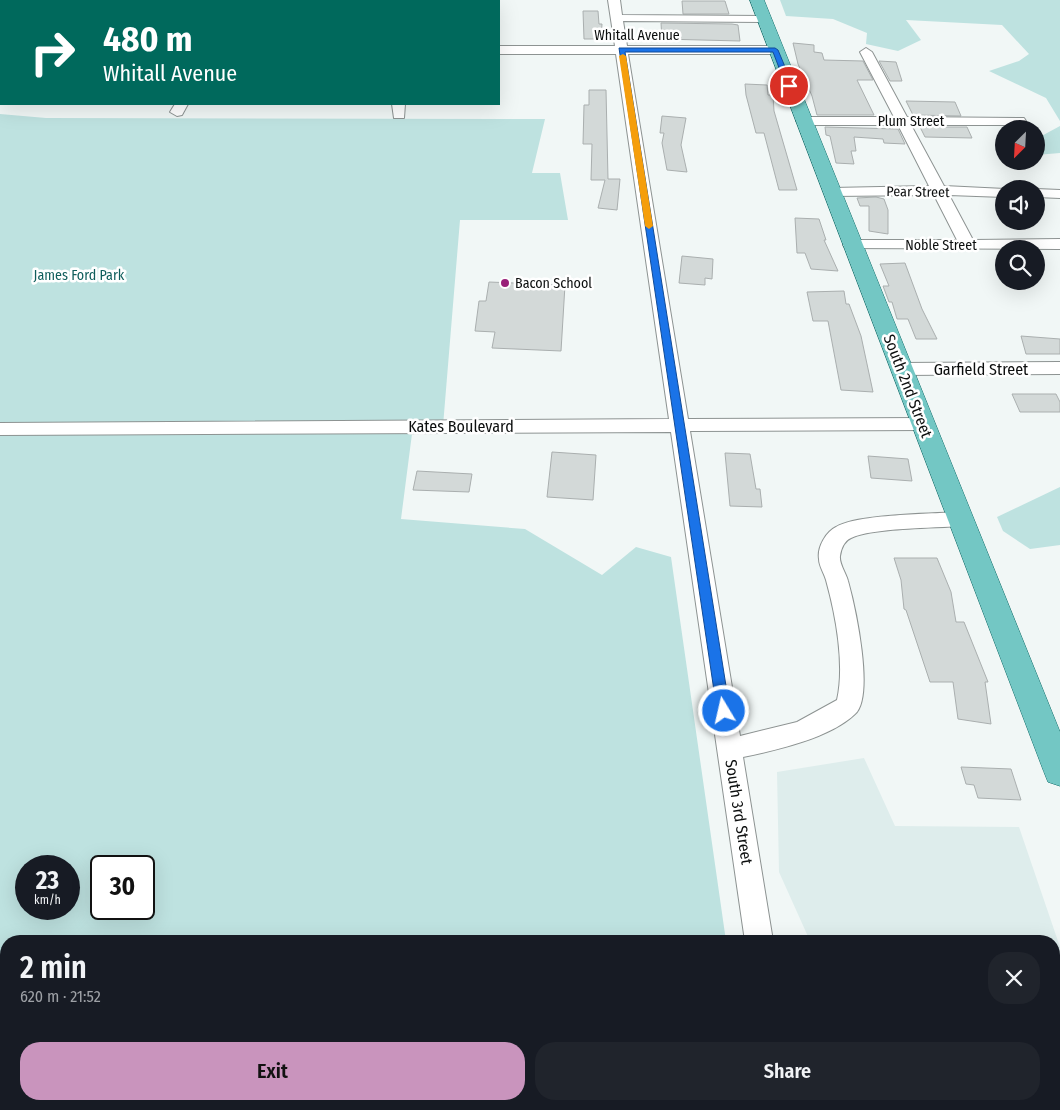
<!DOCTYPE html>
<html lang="en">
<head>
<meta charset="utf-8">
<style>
	body { margin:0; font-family:"Fira Sans Condensed",sans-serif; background:#20242c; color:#f1f3f6; height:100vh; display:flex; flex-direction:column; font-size:19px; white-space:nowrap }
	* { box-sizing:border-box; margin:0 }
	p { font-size:16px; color:#9ea1a6 }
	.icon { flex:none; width:28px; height:28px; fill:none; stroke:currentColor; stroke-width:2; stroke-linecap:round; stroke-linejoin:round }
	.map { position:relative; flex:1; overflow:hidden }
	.details { position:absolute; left:0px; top:935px; width:1060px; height:175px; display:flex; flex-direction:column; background:#171b24; border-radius:20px 20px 0 0; box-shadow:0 5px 20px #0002 }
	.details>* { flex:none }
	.banner { position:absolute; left:0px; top:0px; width:500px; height:105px; box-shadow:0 5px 20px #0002; background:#00695c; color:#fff; overflow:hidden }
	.needle { width:32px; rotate:204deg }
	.controls { position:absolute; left:995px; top:120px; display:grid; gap:10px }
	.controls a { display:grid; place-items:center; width:50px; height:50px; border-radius:50%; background:#171b24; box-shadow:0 5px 20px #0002; font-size:25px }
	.speed { position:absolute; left:15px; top:855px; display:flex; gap:10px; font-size:25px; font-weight:700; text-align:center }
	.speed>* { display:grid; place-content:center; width:65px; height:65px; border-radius:50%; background:#171b24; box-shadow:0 5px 20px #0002; line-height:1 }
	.speed small { font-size:12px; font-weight:400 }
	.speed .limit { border:2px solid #111; border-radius:8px; background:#fff; color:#111 }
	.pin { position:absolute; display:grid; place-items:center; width:42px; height:42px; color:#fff; margin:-21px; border:2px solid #fff; border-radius:50%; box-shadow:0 1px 5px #0007 }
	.me { position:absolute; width:55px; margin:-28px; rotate:351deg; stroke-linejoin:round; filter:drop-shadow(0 0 4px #0008) }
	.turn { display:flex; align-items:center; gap:18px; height:105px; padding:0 20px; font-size:22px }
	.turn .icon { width:65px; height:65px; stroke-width:2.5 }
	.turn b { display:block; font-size:35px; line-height:42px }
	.round { display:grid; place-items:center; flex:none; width:52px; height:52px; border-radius:20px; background:#20242c }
	.summary { display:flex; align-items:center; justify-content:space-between; height:85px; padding:0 20px }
	h1 { font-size:30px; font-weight:600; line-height:38px }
	.action { display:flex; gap:10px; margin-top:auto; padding:10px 20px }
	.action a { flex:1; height:58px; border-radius:20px; background:#c994bd; color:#111; font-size:20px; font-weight:600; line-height:58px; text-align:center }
	.action a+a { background:#20242c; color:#f1f3f6 }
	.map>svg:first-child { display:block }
	.built { fill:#deedec }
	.green { fill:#bee2e0; fill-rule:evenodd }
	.building { fill:#d3d9d8; stroke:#aaafaf }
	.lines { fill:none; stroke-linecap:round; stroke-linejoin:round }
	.minor-casing { stroke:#8d9392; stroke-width:2 }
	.major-casing { stroke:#126e6b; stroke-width:1 }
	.minor { fill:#fff; fill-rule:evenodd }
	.major { fill:#73c7c4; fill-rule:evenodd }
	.route { fill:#1a73e8; stroke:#114b97 }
	.slow { fill:#f59e0b }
	.poi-dot { fill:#991f78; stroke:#fff; stroke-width:2 }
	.labels { text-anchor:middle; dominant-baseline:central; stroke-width:5; stroke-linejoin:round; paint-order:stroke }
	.far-street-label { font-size:14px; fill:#0c0e0e; stroke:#fff }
	.far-park-label { font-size:14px; fill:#105e5c; stroke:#fff }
	.far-poi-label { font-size:14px; fill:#0c0e0e; stroke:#fff; text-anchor:start }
	.street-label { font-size:16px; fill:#0c0e0e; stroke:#fff }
</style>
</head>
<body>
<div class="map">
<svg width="1060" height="1110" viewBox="0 0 1060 1110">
	<rect width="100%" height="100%" fill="#f1f7f6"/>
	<g class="built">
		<polygon points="864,758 895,826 1019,827 1060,947 1060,976 1054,974 1054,941 810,941 779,872 777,772"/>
		<polygon points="1054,1001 1060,1001 1060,1110 745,1110 744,1104 1054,1104"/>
	</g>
	<g class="green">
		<polygon points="780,0 1060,0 1060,121 1046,98 989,71 1019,61 1029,54 1002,25 906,20 921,40 898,51 866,44 867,33 833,19 786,16"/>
		<path d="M0 114 46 118 545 119 532 173H560L568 220H460L443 426H413L401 519 525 529 602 575 636 547 671 557 726 941H6V1104H744L745 1110H0ZM26 866H69V909H26ZM101 866H144V909H101Z"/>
		<polygon points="1060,126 1060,153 1036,155 1036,139"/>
		<polygon points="1060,487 1060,545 1030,549 1003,531 997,517"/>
	</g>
	<g class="building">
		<polygon points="682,1 725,1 729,14 683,14"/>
		<polygon points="583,11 598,11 599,24 602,24 601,39 584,39"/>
		<polygon points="661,23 732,24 738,25 740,41 662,39"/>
		<polygon points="793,43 814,45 814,52 822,53 824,60 863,61 873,80 857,80 874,115 817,115 812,96 798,64"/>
		<polygon points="879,61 896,62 902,81 890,81"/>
		<polygon points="745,84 767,85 768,95 773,95 774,111 797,190 779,190 764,133 756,133 746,95"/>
		<polygon points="589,90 606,90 608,179 620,179 617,210 598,208 605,180 591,180 592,144 583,144 584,105 589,105"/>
		<polygon points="906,101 955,102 961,116 913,115"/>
		<polygon points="662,116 686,118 681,145 687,172 667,170 662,143 664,133 660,133"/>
		<polygon points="825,127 898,129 905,144 884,143 883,139 854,137 856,151 851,151 854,164 836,163 830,136 826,135"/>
		<polygon points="920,127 967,127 972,138 925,137"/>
		<polygon points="876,197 884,199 888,210 888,234 869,231 869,206 860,206 857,198"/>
		<polygon points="795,218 819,219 826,240 824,240 838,271 811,269 805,253 797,253"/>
		<polygon points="682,256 713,259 712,279 705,278 705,285 679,283"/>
		<polygon points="905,263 922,309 937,339 916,339 908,319 897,319 892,302 889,302 883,286 889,286 880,264"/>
		<polygon points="489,282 565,285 561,351 492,348 495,332 475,331 479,301 486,301"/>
		<polygon points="844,291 846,304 849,304 861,336 873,392 841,390 828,321 813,321 807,292"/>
		<polygon points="1021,336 1060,339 1060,354 1026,354"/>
		<polygon points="1012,394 1056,394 1060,402 1060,412 1020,412"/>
		<polygon points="552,452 596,455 593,500 547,497"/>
		<polygon points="725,453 750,454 756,489 760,489 762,507 730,506"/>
		<polygon points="868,456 908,459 912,481 871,478"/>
		<polygon points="417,471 472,474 469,492 413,490"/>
		<polygon points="894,558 937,558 951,592 956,622 964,622 988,682 985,682 991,724 958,719 953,682 930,682 906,610 904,609 901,580"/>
		<polygon points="961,767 1011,769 1021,800 978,798 974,785 966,784"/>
	</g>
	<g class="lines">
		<g class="minor-casing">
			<g id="minor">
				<path d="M608 0H620L622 15 764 16 770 19 764 22 623 21 627 46H775L781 50 775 54H628L688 419 922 418 929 420 931 424 929 428 922 430 690 431 740 736 797 722 837 700C845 665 836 616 826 580 824 573 819 566 819 559 817 547 826 532 836 527 857 514 932 514 960 512L967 514 970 519 967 524 960 526C935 528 871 528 851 538 844 541 841 549 840 556 839 564 846 573 848 581 855 606 875 696 855 714 830 738 777 750 743 757L773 941H745L671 432 0 435V423L669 419 616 54H499V46H615Z"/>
				<polygon points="866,48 872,52 907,117 1024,118 1026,121 1019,125 911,125 944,186 1005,189 1004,197 949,195 973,240 1060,239 1060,249 845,248 843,245 851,240 957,240 934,195 832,196 825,192 832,188 929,186 898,125 803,125 796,121 803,117 894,117 860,52"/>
				<polygon points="1,55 1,64 0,65 0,56"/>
				<polygon points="175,104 188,104 182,115 177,116 170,112"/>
				<polygon points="392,104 405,104 404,118 394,118"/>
				<polygon points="1035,189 1036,189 1060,190 1060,198 1036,197"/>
				<polygon points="1060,362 1060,374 901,375 895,373 892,369 895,365 901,363"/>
				<rect x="769" y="1104" width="32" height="6"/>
			</g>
		</g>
		<g class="major-casing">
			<polygon id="major" points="750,0 764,0 1060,732 1060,786 1048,782 1044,772"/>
		</g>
		<use href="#minor" class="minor"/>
		<use href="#major" class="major"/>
	</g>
	<polygon class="route" points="619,48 775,48 778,50 793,86 789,88 786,86 773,52 625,52 730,711 724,716 717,711"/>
	<polygon class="slow" points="623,54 626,56 653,226 649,229 645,226 619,56"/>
	<circle class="poi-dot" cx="505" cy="283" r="5"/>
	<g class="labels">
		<g class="far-street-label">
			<text x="637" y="35">Whitall Avenue</text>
			<text x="911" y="121">Plum Street</text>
			<text transform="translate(918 192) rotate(1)">Pear Street</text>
			<text x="941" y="245">Noble Street</text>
		</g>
		<g class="far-park-label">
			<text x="79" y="275">James Ford Park</text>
		</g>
		<g class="far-poi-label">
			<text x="515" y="283">Bacon School</text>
		</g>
		<g class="street-label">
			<text x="981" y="369">Garfield Street</text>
			<text transform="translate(908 386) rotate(69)">South 2nd Street</text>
			<text x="461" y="426">Kates Boulevard</text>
			<text transform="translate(739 812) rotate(81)">South 3rd Street</text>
		</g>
	</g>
</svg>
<div class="controls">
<a><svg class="needle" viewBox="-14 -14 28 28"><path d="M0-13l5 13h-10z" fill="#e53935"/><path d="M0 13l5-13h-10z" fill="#9ea1a6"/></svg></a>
<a><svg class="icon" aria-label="sound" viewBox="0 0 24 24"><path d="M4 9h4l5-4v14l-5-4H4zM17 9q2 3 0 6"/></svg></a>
<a><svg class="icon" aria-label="search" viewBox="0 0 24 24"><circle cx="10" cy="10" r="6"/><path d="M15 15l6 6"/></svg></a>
</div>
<div class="speed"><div>23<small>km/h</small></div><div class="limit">30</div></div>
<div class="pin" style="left:789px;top:86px;background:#d93025"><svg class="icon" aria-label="arrive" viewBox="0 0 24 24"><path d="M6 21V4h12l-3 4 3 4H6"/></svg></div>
<svg class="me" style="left:724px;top:711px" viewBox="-20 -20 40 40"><circle r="17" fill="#1a73e8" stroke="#fff" stroke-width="3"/><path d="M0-11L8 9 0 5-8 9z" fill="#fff"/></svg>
<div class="banner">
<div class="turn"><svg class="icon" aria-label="right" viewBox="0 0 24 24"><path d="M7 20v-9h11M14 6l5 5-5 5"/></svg><div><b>480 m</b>Whitall Avenue</div></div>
</div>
<section class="details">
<div class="summary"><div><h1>2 min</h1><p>620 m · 21:52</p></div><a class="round"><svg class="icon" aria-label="close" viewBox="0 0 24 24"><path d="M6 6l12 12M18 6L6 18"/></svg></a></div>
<div class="action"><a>Exit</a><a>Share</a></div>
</section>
</div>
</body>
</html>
